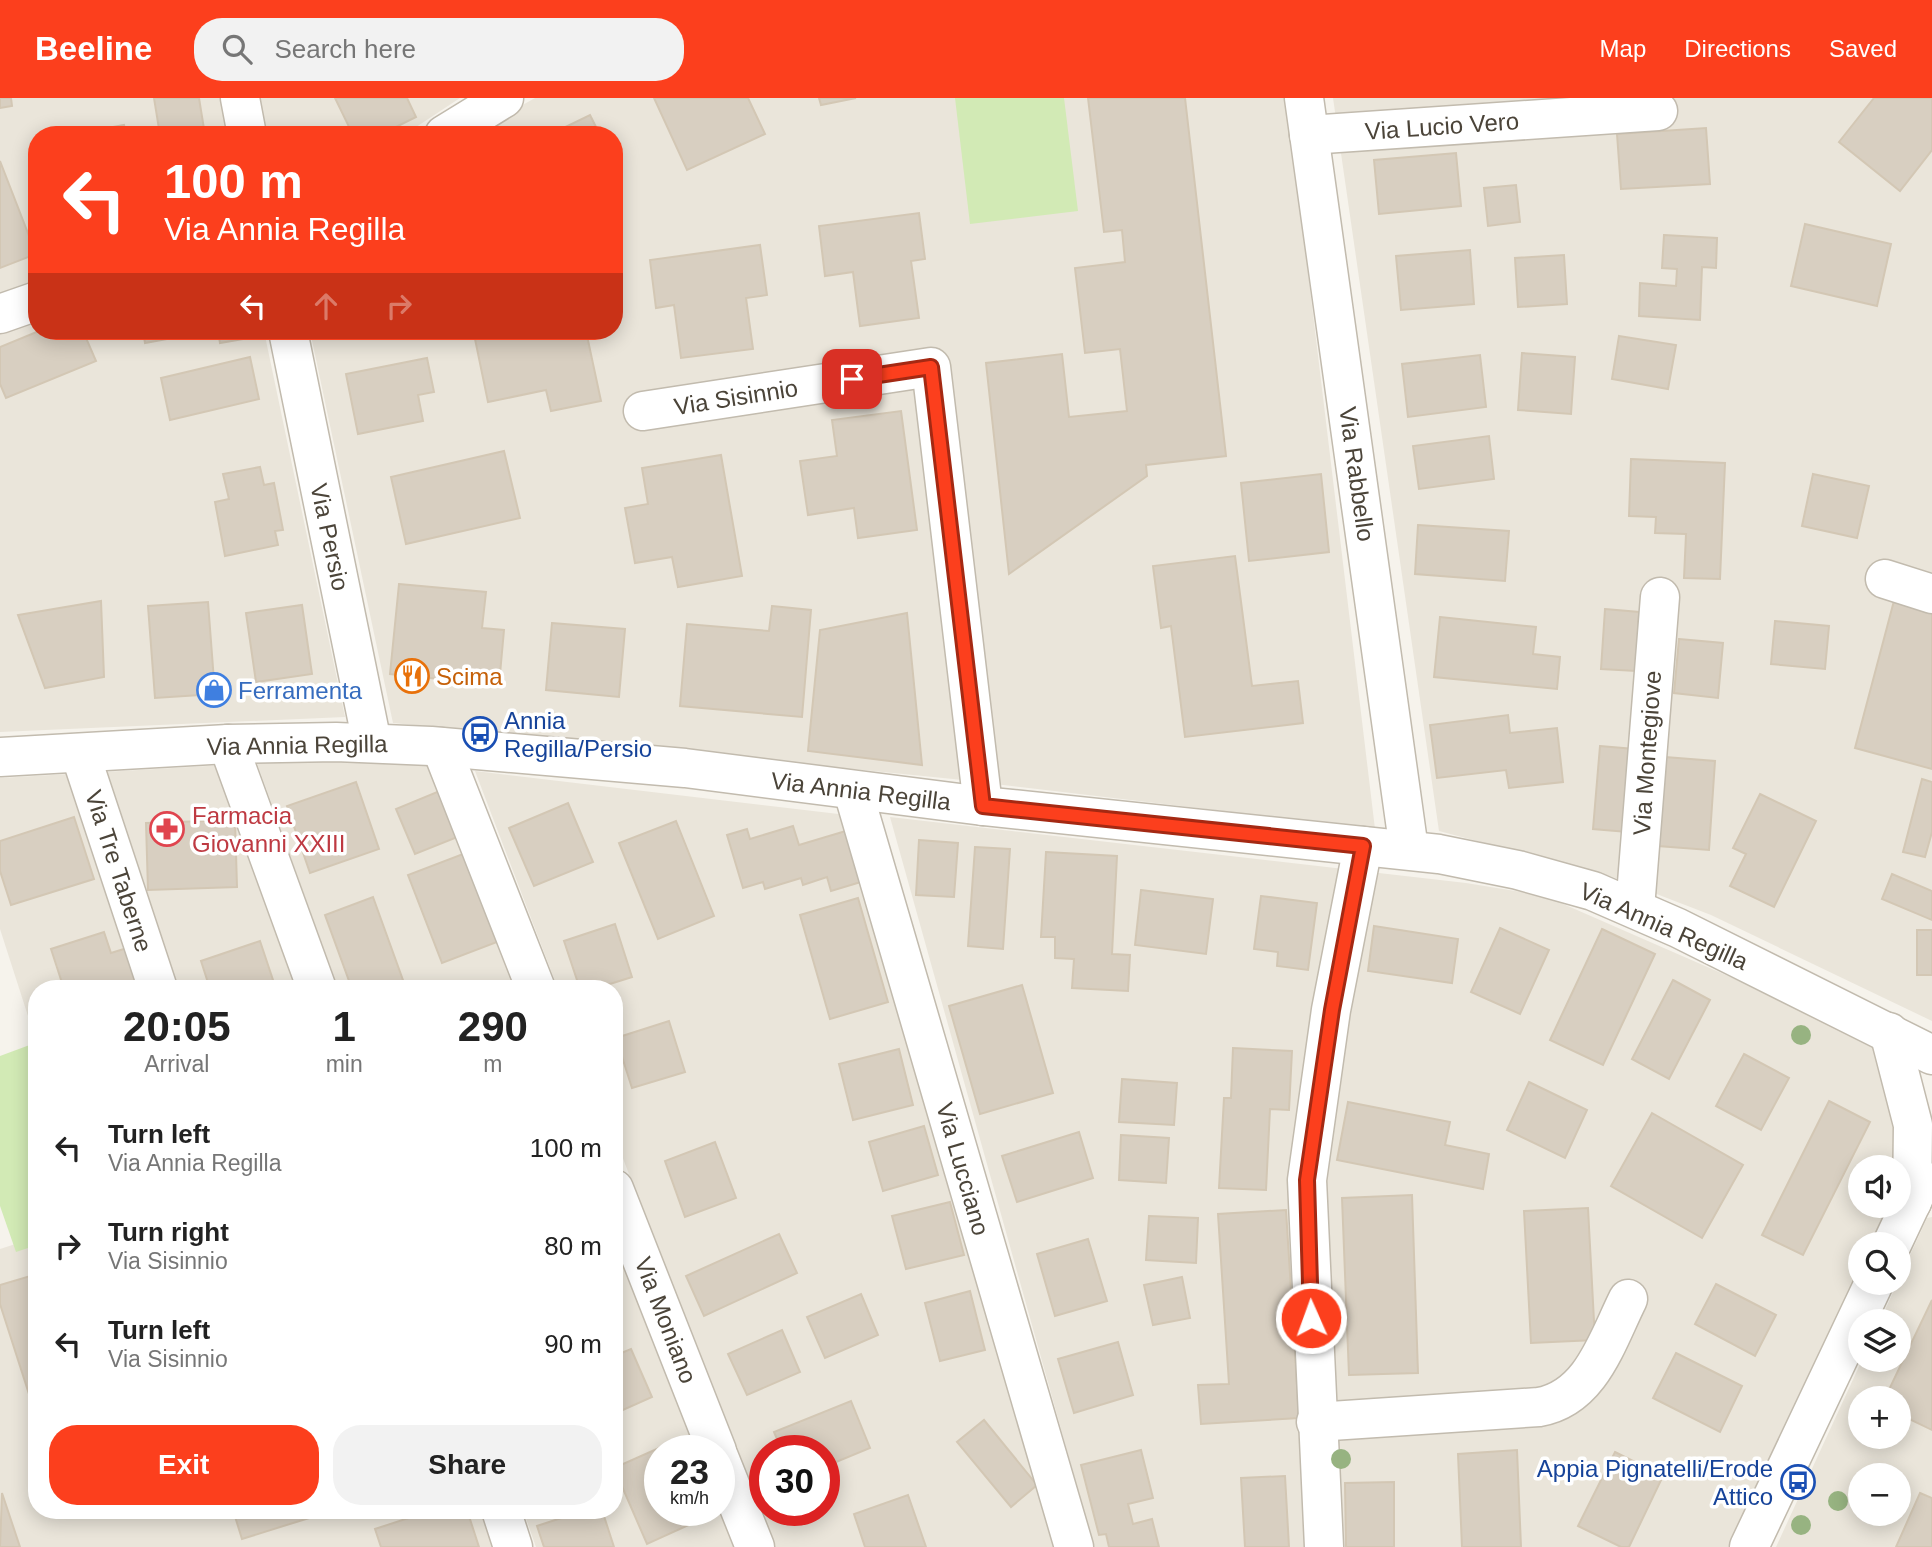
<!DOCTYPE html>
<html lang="en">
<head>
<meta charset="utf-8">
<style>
	body { margin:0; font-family:Arial,sans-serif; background:#f2f2f2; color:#222; height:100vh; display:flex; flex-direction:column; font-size:26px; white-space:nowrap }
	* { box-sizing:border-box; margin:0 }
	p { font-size:23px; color:#767676 }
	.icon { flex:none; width:38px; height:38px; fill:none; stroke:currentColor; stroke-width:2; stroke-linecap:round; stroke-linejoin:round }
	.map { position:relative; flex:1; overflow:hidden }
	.panel { position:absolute; left:28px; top:882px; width:595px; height:539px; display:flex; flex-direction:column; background:#fff; border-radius:28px; box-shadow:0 4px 18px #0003 }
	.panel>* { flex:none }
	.banner { position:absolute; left:28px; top:28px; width:595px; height:214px; border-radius:28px; box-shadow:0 4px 18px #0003; background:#fc3f1d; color:#fff; overflow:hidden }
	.tools { position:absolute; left:1848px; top:1057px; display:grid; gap:14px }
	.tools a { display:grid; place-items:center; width:63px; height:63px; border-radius:50%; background:#fff; box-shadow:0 4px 18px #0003; font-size:35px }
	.speed { position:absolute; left:644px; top:1337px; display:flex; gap:14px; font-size:35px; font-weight:700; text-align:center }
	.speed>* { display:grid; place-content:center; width:91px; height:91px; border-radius:50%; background:#fff; box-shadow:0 4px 18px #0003; line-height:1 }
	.speed small { font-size:18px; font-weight:400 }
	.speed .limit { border:10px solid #d22; background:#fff; color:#111 }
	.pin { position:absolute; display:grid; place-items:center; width:60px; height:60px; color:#fff; margin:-30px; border-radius:14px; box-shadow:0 4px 10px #0006 }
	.me { position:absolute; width:77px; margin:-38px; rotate:358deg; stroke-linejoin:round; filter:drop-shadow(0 0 5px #0008) }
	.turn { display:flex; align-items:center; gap:24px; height:147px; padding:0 21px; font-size:32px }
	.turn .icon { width:91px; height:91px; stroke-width:2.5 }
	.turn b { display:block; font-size:49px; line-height:60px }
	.lanes { display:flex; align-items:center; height:66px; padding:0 21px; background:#0003; justify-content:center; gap:35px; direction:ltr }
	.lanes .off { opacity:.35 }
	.eta { display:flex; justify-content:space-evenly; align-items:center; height:119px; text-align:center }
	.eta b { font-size:42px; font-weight:800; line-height:49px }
	.action { display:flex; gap:14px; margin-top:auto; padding:14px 21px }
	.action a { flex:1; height:80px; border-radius:28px; background:#fc3f1d; color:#fff; font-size:28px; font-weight:800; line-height:80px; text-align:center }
	.action a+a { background:#f2f2f2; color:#222 }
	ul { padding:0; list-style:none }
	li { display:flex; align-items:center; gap:21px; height:98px; padding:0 21px }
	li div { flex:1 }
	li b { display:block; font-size:26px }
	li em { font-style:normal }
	header { display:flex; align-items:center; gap:42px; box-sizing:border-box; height:98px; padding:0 35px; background:#fc3f1d; color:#fff }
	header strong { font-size:33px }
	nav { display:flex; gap:38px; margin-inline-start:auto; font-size:24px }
	.search { width:490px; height:63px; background:#f2f2f2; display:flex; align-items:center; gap:18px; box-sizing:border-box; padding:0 24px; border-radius:28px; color:#767676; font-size:26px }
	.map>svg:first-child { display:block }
	.residential { fill:#eae5da; fill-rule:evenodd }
	.green { fill:#d2eab5 }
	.building { fill:#d8cfc1; stroke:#d3c7b4; stroke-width:2 }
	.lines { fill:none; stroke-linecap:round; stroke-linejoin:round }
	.minor-casing { stroke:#c2bbae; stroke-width:41 }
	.tertiary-casing { stroke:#c2bbae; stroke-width:41 }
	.minor { stroke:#fff; stroke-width:38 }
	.tertiary { stroke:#fff; stroke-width:38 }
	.tree { fill:#97b381 }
	.route-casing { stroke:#a42913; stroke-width:18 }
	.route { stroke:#fc3f1d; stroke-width:12 }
	.labels { text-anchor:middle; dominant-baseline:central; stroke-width:7; stroke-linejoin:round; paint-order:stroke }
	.street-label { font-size:24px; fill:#4b4439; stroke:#fff }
	.food-label { font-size:24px; fill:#c56008; stroke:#fff; text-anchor:start }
	.shop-label { font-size:24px; fill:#366cbe; stroke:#fff; text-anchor:start }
	.transit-label { font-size:24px; fill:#164399; stroke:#fff; text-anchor:start }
	.health-label { font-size:24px; fill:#be3a42; stroke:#fff; text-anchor:start }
</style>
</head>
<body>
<header>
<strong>Beeline</strong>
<div class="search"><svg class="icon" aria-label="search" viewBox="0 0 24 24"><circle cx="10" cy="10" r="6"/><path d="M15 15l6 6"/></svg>Search here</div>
<nav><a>Map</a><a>Directions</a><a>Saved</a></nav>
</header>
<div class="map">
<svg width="1932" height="1449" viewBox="0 0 1932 1449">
	<rect width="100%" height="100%" fill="#f6f3ec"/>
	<g class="residential">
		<polygon points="0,0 460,0 404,37 37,37 37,233 264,233 345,619 0,634"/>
		<polygon points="535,0 1287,0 1375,731 953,681 393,625 310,233 614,233 614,37 469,37"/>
		<polygon points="1333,0 1932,0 1932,923 1711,817 1610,778 1439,733"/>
		<polygon points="428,662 517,891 338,891 257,665"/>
		<polygon points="225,667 303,891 37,891 37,946 0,831 0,680"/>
		<path d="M475 673 847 717 1060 1449H772L614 1037V891H558ZM765 1353H824V1412H765Z"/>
		<polygon points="890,719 1466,785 1545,798 1881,945 1899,1033 1895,1069 1860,1069 1860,1108 1891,1108 1875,1146 1860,1146 1860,1176 1728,1449 1094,1449"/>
		<path d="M1932 1119V1449H1776L1862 1262H1899V1223H1880L1927 1120ZM1860 1300H1899V1339H1860ZM1860 1377H1899V1416H1860Z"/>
		<polygon points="37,1139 37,1412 486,1412 498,1449 0,1449 0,1151"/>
		<polygon points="614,1142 696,1353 660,1353 660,1412 719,1412 734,1449 536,1449 523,1412 614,1412"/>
	</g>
	<g class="green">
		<polygon points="955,0 1064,0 1078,113 970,126"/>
		<polygon points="35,945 37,1147 16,1154 0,1108 0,958"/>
	</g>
	<g class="building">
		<polygon points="0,0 11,0 12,8 0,10"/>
		<polygon points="154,0 199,0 205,37 160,37"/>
		<polygon points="335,0 407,0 416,19 380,37 353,37"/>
		<polygon points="654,0 748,0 765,36 687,72"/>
		<polygon points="819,0 856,0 821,7"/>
		<polygon points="1088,0 1185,0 1226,358 1146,367 1147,378 1009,476 986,265 1062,256 1069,319 1127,313 1120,251 1085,255 1075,170 1125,164 1122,132 1104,134"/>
		<polygon points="1874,0 1932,0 1932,52 1900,93 1839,44"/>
		<polygon points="590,17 600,37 549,37"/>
		<polygon points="124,27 126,37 71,37"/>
		<polygon points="1706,30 1710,86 1621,91 1617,36"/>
		<polygon points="1456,55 1461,108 1379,116 1374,62"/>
		<polygon points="0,63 36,156 0,170"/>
		<polygon points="1516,87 1520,124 1488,128 1484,90"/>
		<polygon points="919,115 925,161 911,163 919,220 860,228 853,174 825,178 819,128"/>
		<polygon points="1805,126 1891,146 1877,208 1791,188"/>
		<polygon points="1664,137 1717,140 1716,170 1702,169 1700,222 1639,218 1640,185 1676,188 1677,171 1662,170"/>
		<polygon points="760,147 767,197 746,200 753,251 681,260 674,207 656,210 650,162"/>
		<polygon points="1470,152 1474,206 1401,212 1396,158"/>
		<polygon points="1564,157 1567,206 1518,209 1515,160"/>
		<polygon points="39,233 83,233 96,263 6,300 0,286 0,249"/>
		<polygon points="143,233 210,233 145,245"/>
		<polygon points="218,233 247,233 249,240 220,245"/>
		<polygon points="516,233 586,233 601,303 551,313 546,292 488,304 475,241"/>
		<polygon points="1619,238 1676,247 1668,291 1612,281"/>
		<polygon points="1522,255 1575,259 1571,316 1518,312"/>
		<polygon points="1480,257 1486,309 1408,319 1402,266"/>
		<polygon points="250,259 259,301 170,322 161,280"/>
		<polygon points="427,260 434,294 418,297 423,323 358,336 346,276"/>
		<polygon points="901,313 917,432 858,440 854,410 808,417 800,363 837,358 832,322"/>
		<polygon points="1489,338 1494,381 1419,391 1413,348"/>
		<polygon points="504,353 520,420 406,446 391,379"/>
		<polygon points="721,357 742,478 678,489 672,459 635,465 625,410 648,406 642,370"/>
		<polygon points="1631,361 1725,365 1720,481 1684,480 1686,436 1655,435 1656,419 1629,418"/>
		<polygon points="260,369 264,387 274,385 283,432 275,433 278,447 225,458 215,404 229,401 223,376"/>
		<polygon points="1321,376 1329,454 1249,463 1241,385"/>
		<polygon points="1813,376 1869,388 1857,440 1802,428"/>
		<polygon points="1418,427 1509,433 1505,483 1415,476"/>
		<polygon points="1235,458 1252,588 1298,583 1303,625 1185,639 1171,528 1161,530 1153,468"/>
		<polygon points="399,486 486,494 482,530 504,532 499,587 390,576"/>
		<polygon points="1895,499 1932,510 1932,671 1855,650"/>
		<polygon points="101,503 104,579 45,590 18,517"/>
		<polygon points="208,504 215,596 155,600 148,508"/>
		<polygon points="302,507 312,576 256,584 246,515"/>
		<polygon points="772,508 811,512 802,619 680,608 687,526 769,533"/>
		<polygon points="1605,511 1639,514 1636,573 1601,571"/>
		<polygon points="907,515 922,667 808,653 820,532"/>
		<polygon points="1440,519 1536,529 1533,556 1560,559 1557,591 1434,579"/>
		<polygon points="1775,523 1829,528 1825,571 1771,566"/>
		<polygon points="552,525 625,531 619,599 546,592"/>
		<polygon points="1679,541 1723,545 1718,600 1674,595"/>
		<polygon points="1508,617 1510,635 1557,630 1563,684 1509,690 1506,672 1437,680 1430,627"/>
		<polygon points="1600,648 1634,651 1627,734 1593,731"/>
		<polygon points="1665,659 1715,663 1709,752 1658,748"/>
		<polygon points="1922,681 1932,684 1932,734 1925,759 1903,754"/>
		<polygon points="356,684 379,751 310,775 287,708"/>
		<polygon points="442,692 460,738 415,756 396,711"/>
		<polygon points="1760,696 1816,723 1774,809 1730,788 1746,756 1733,750"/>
		<polygon points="568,705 593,764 534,788 509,730"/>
		<polygon points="74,719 94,781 11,807 0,773 0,743"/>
		<polygon points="235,722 237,789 148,792 146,725"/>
		<polygon points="676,723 714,818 658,841 619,745"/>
		<polygon points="793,728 799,747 849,732 864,783 831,793 827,779 803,787 801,780 765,791 763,784 743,790 727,737 747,731 750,741"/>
		<polygon points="919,742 958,745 954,799 916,797"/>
		<polygon points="975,749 1010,751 1003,851 968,848"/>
		<polygon points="1046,754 1117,758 1112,856 1130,857 1128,893 1072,890 1074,861 1055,860 1055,839 1041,839"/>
		<polygon points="463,756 497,844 442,865 408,777"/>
		<polygon points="1892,776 1932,793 1932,822 1882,801"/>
		<polygon points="1141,792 1213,801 1206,856 1135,847"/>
		<polygon points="1261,798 1317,805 1308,872 1277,868 1278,854 1254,851"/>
		<polygon points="373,799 404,885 389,891 352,891 325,817"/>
		<polygon points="858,800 888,904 830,921 800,817"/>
		<polygon points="615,826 632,879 594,891 580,891 564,843"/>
		<polygon points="1374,828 1458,841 1452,885 1368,873"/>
		<polygon points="1500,830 1549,852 1520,916 1471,894"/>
		<polygon points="1602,831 1655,856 1603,967 1550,942"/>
		<rect x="1917" y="832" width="15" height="45"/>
		<polygon points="104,834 111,855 127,850 138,884 117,891 64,891 51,851"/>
		<polygon points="260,843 276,891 210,891 201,863"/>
		<polygon points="1673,882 1710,902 1669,981 1632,961"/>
		<polygon points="1022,887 1053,995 980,1016 949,908"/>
		<polygon points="669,923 685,974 632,990 616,940"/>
		<polygon points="1233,950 1292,953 1289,1012 1270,1011 1266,1092 1219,1090 1224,1000 1231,1000"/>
		<polygon points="899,951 913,1007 853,1022 839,966"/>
		<polygon points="1744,956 1789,980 1761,1032 1716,1008"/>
		<polygon points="1122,981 1177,985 1174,1027 1119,1024"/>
		<polygon points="1529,984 1587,1012 1565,1060 1507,1032"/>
		<polygon points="1829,1003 1870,1024 1803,1157 1762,1137"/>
		<polygon points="1348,1004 1450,1024 1445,1047 1489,1056 1483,1091 1337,1062"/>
		<polygon points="1652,1015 1743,1067 1702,1140 1611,1088"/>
		<polygon points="924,1028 938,1077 883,1093 869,1044"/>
		<polygon points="1079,1034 1093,1080 1017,1104 1002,1058"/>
		<polygon points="1121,1037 1169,1040 1166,1085 1119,1082"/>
		<polygon points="715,1044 736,1100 685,1119 665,1063"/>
		<polygon points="1412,1097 1418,1275 1349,1277 1342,1100"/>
		<polygon points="950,1104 964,1157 906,1171 892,1118"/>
		<polygon points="1588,1110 1595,1242 1531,1245 1524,1113"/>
		<polygon points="1286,1112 1299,1320 1201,1326 1198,1287 1229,1286 1218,1116"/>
		<polygon points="1149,1118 1198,1120 1196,1165 1146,1162"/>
		<polygon points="779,1136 797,1175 704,1218 686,1178"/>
		<polygon points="1088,1141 1107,1203 1055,1218 1037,1156"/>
		<polygon points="37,1176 37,1321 0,1206 0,1187"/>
		<polygon points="1182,1179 1190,1220 1153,1227 1144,1187"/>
		<polygon points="1716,1186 1776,1217 1755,1258 1695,1226"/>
		<polygon points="970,1193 985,1252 940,1263 925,1205"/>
		<polygon points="861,1196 878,1237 825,1260 807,1219"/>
		<polygon points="1932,1202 1932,1332 1899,1316 1899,1300 1885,1300"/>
		<polygon points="782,1232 800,1274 747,1297 728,1256"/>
		<polygon points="1118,1244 1133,1297 1074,1315 1058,1261"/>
		<polygon points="631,1251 652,1299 614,1316 614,1258"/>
		<polygon points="1676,1255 1742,1288 1720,1334 1653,1300"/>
		<polygon points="851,1303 870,1350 824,1369 824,1353 782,1353 774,1334"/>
		<polygon points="984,1322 1037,1387 1011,1409 957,1344"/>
		<polygon points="670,1345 674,1353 660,1353 660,1412 701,1412 704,1420 647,1446 614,1370"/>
		<polygon points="1141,1352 1153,1400 1128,1406 1133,1426 1152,1421 1159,1449 1109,1449 1106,1436 1099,1437 1081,1367"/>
		<polygon points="1517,1352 1521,1449 1462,1449 1458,1356"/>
		<polygon points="1615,1354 1663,1378 1629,1449 1621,1449 1578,1428"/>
		<polygon points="1285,1378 1289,1449 1245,1449 1241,1380"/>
		<polygon points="1394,1384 1394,1449 1346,1449 1345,1385"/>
		<polygon points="2,1395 20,1449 0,1449"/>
		<polygon points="1920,1395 1932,1400 1932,1449 1896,1449"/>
		<polygon points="908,1397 926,1449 865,1449 854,1416"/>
		<polygon points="233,1412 306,1412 309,1420 242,1441"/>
		<polygon points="433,1412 467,1412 479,1449 381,1449 375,1431"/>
		<polygon points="586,1412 602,1412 614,1449 544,1449 537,1428"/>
	</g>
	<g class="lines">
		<g class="minor-casing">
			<g id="minor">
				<polyline points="240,0 247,37"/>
				<polyline points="1304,0 1409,752"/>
				<polyline points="444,37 504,0"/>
				<polyline points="1309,37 1658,13"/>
				<polyline points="0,216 37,203"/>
				<polyline points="288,233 372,645"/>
				<polyline points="643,313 931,269 983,708"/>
				<polyline points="1885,481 1932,496"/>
				<polyline points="228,646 317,891"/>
				<polyline points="441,649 536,891"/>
				<polyline points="80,655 158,891"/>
				<polyline points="853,693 1074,1449"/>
				<polyline points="1635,810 1660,499"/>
				<polyline points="614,1091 717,1353"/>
				<path d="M1316 1324 1539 1309C1591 1300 1607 1243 1628 1201"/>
				<polyline points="719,1359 755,1449"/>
				<polyline points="501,1412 513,1449"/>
				<polyline points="1324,1449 1307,1082 1331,912 1363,748"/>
			</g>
		</g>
		<g class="tertiary-casing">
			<g id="tertiary">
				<polyline points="0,659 228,646 336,644 431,648 685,670 983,708 1439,756 1518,772 1593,793 1678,830 1932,957"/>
				<polyline points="1889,934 1913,1027 1912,1104"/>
				<polyline points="1892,1146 1922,1082"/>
				<polyline points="1749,1449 1874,1185"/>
			</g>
		</g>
		<use href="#minor" class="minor"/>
		<use href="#tertiary" class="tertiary"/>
	</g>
	<g class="tree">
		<circle cx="1801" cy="937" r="10"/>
		<circle cx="1341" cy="1361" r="10"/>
		<circle cx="1838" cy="1403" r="10"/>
		<circle cx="1801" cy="1427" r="10"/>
	</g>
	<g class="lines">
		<g class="route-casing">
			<polyline id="route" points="852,281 931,269 983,708 1363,748 1332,912 1307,1082 1311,1220"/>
		</g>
		<use href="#route" class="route"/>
	</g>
	<defs>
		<g id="restaurant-ring" transform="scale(1.75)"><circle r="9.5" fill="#fff" stroke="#e8710a" stroke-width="1.5"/><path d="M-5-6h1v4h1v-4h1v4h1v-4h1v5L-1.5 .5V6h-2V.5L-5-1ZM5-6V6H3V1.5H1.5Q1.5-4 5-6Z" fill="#e8710a"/></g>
		<g id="shop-ring" transform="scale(1.75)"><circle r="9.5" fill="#fff" stroke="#3f7fe0" stroke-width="1.5"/><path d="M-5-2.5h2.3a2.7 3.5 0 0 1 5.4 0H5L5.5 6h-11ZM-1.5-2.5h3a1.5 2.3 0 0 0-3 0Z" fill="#3f7fe0"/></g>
		<g id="bus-ring" transform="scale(1.75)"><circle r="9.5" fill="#fff" stroke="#1a4fb4" stroke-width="1.5"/><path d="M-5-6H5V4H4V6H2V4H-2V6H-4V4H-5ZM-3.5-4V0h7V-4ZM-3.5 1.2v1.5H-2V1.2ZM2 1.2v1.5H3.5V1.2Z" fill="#1a4fb4"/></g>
		<g id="pharmacy-ring" transform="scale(1.75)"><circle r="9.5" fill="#fff" stroke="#e0444e" stroke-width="1.5"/><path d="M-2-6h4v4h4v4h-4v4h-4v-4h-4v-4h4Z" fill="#e0444e"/></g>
	</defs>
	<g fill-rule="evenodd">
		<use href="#restaurant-ring" x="412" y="578"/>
		<use href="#shop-ring" x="214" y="592"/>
		<use href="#bus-ring" x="480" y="636"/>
		<use href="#pharmacy-ring" x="167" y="731"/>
		<use href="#bus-ring" x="1798" y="1384"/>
	</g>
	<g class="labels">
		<g class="street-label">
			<text transform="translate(1442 28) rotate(-4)">Via Lucio Vero</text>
			<text transform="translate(736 299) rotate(-9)">Via Sisinnio</text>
			<text transform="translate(1357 376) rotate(82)">Via Rabbello</text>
			<text transform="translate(330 439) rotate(78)">Via Persio</text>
			<text transform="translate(297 647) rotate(-1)">Via Annia Regilla</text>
			<text transform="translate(1647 655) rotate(-86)">Via Montegiove</text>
			<text transform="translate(861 693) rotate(7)">Via Annia Regilla</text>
			<text transform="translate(119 773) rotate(72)">Via Tre Taberne</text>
			<text transform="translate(1664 828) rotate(24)">Via Annia Regilla</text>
			<text transform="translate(963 1071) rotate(74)">Via Lucciano</text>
			<text transform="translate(666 1222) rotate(69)">Via Moniano</text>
		</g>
		<g class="food-label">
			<text x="436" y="578">Scima</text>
		</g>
		<g class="shop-label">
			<text x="238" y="592">Ferramenta</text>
		</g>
		<g class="transit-label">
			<text x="504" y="622">Annia<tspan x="504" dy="28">Regilla/Persio</tspan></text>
			<text x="1773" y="1370" text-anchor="end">Appia Pignatelli/Erode<tspan x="1773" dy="28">Attico</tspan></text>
		</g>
		<g class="health-label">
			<text x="192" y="717">Farmacia<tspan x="192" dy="28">Giovanni XXIII</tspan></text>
		</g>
	</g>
</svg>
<div class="tools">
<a><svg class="icon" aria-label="sound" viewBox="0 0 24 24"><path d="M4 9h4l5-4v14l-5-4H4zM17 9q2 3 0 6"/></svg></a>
<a><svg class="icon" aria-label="search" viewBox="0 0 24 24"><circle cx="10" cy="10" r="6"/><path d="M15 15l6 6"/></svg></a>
<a><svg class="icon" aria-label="layers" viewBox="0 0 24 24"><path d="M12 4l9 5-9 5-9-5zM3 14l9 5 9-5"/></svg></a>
<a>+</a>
<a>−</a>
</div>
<div class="speed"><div>23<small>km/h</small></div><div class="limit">30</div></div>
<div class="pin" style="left:852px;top:281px;background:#d93025"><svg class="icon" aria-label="arrive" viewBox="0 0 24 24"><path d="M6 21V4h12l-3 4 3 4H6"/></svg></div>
<svg class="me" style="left:1311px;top:1220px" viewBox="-20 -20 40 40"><circle r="17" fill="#fc3f1d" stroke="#fff" stroke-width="3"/><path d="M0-11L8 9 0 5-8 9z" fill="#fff"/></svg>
<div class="banner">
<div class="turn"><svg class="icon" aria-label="left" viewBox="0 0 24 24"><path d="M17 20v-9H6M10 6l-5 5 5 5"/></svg><div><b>100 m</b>Via Annia Regilla</div></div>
<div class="lanes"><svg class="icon" aria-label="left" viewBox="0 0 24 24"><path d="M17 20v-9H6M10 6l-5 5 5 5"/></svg><svg class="icon off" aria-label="ahead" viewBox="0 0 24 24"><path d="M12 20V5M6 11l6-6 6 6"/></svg><svg class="icon off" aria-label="right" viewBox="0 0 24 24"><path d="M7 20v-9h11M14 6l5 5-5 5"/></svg></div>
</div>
<section class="panel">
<div class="eta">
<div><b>20:05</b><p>Arrival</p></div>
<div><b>1</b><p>min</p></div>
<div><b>290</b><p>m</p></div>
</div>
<ul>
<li><svg class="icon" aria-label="left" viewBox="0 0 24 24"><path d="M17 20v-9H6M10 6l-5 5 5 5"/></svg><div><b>Turn left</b><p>Via Annia Regilla</p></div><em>100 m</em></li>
<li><svg class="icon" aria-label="right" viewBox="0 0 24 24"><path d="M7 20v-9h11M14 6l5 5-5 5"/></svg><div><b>Turn right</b><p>Via Sisinnio</p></div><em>80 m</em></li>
<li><svg class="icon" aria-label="left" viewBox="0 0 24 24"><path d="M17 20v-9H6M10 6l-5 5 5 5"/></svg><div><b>Turn left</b><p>Via Sisinnio</p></div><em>90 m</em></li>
</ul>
<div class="action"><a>Exit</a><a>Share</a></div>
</section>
</div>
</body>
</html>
